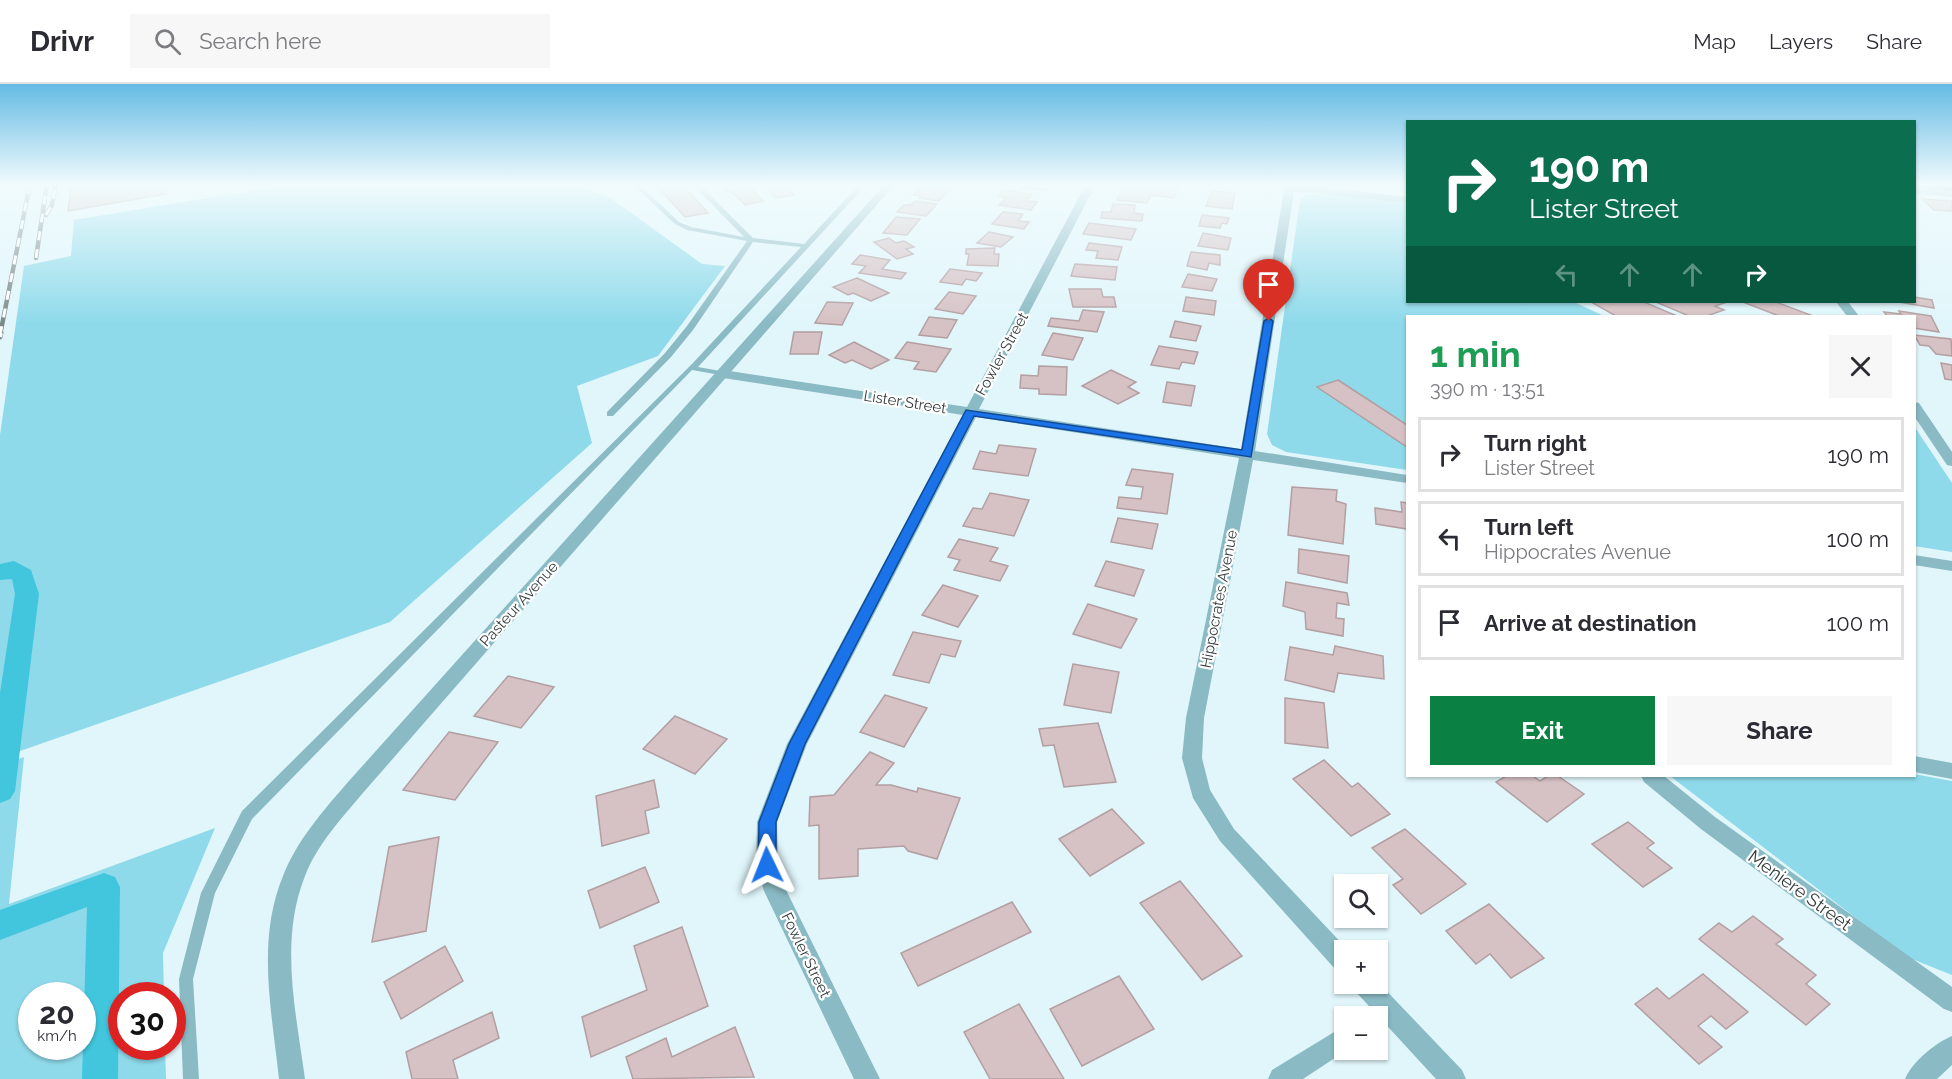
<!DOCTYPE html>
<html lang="en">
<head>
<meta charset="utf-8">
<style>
	body { margin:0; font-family:Raleway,sans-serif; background:#f7f7f7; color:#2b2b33; height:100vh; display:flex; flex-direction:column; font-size:22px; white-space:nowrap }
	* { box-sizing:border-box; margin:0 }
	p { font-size:20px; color:#7c7c81 }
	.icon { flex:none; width:33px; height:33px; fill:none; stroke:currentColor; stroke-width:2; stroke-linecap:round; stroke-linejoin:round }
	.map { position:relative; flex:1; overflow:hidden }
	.side { position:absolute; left:1406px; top:231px; width:510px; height:462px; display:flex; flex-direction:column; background:#fff; border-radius:0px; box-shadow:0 2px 4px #0004 }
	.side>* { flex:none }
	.hud { position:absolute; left:1406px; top:36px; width:510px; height:183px; border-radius:0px; box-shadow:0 2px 4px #0004; background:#0b6e4f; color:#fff; overflow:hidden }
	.controls { position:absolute; left:1334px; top:790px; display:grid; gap:12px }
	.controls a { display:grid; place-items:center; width:54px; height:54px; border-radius:0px; background:#fff; box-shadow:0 2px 4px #0004; font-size:30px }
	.speed { position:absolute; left:18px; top:898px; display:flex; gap:12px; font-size:30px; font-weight:700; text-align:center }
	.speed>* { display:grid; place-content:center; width:78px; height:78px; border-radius:50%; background:#fff; box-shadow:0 2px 4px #0004; line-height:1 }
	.speed small { font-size:15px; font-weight:400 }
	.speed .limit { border:9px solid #d22; background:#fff; color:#111 }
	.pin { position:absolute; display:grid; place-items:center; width:51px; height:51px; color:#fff; margin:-62px -26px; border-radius:50% 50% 50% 0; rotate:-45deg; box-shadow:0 0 6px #0007 }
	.pin .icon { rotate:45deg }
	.me { position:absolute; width:66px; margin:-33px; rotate:358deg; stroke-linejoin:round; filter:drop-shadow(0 0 4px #0008) }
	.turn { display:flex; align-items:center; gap:21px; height:126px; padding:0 24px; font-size:27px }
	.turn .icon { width:78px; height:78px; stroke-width:2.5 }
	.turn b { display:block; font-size:42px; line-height:51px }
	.lanes { display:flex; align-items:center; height:57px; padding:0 24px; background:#0003; justify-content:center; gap:30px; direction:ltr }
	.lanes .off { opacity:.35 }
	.round { display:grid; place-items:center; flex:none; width:63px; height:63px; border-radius:0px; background:#f7f7f7 }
	.summary { display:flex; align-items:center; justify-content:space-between; height:102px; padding:0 24px }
	h1 { font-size:36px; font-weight:700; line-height:45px; color:#1e9e55 }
	.button { display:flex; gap:12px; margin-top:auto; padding:12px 24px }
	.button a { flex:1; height:69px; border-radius:0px; background:#0b8043; color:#fff; font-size:24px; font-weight:700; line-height:69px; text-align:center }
	.button a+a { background:#f7f7f7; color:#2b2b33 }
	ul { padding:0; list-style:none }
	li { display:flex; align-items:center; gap:18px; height:75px; margin:0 12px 9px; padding:0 12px; border:3px solid #e1e1e2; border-radius:0px }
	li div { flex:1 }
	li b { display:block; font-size:22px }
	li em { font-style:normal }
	header { display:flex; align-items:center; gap:36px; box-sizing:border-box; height:84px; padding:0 30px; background:#fff; border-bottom:2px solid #e1e1e2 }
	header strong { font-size:28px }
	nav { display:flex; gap:33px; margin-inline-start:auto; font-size:21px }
	.search { width:420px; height:54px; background:#f7f7f7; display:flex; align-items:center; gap:15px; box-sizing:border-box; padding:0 21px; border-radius:0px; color:#7c7c81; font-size:22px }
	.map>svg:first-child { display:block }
	.green { fill:#8edaea; fill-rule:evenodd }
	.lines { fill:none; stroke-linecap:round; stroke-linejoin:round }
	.canal { fill:#41c6dd; fill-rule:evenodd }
	.building { fill:#d6c1c4; stroke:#b39fa1; stroke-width:1.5 }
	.service { fill:#8abac4; fill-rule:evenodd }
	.minor { fill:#8abac4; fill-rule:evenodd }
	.tertiary { fill:#8abac4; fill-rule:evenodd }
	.primary { fill:#0c899c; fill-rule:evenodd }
	.rail-far1-casing { stroke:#7a888a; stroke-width:4.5 }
	.rail-casing { stroke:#7a888a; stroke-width:5 }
	.rail-far1 { stroke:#fff; stroke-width:3; stroke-dasharray:9; stroke-linecap:butt }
	.rail { stroke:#fff; stroke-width:4; stroke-dasharray:11; stroke-linecap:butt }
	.route { fill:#1a73e8; stroke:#114b97; stroke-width:1.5 }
	.labels { text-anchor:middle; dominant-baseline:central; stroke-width:4.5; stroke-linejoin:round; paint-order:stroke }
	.street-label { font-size:15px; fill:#343d3e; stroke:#fff }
	.near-street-label { font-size:18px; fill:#343d3e; stroke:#fff }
</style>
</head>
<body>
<header>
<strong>Drivr</strong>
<div class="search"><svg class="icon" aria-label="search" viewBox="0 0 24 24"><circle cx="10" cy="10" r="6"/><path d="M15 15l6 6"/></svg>Search here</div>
<nav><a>Map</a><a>Layers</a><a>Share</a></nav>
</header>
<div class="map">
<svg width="1952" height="995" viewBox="0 0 1952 995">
	<rect width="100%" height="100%" fill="#e0f6fb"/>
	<g class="green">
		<polygon points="292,100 572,100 609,113 702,180 725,182 658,272 577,302 592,359 390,538 0,674 0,351 24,182 71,172 74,136"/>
		<polygon points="1320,110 1407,119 1407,218 1574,218 1604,232 1407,232 1407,386 1286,368 1272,361 1267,350 1300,116 1306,111"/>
		<polygon points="1914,342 1952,399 1952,468 1914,462"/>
		<path d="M24 673 9 820 215 744 163 869 164 912H122V963H165L166 995H0V682ZM32 912H82V963H32Z"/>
		<polygon points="1914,690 1952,697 1952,891 1907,873 1670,692"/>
	</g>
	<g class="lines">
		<g class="canal">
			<polygon points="14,477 31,486 39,510 15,707 10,715 0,719 0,609 15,510 12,495 0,496 0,480"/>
			<polygon points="104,789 115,793 120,803 118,995 82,995 87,823 0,856 0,826"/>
		</g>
	</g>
	<g class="building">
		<polygon points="71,100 165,100 166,110 68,127"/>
		<polygon points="655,100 682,100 708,129 685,133"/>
		<polygon points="720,100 746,100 763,117 745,121 731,107 727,108"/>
		<polygon points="762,100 783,100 794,111 776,114"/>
		<polygon points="1025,100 1048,100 1046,106 1023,104"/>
		<polygon points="1124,100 1156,103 1157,100 1179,101 1174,114 1151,111 1147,119 1117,116"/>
		<polygon points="934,101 952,103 939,117 919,114 921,112 913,111 920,104 929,106"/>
		<polygon points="1004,106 1032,110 1026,117 1037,118 1031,126 999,121 1006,114 998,112"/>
		<polygon points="1212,107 1235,109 1232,125 1206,122"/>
		<polygon points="1922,115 1952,117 1952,127 1934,126"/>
		<polygon points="915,117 937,120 926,132 897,128 904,121 910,121"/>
		<polygon points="1113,120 1135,121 1134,129 1143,130 1142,137 1101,134 1102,128 1111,128"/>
		<polygon points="1003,128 1023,130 1018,137 1029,138 1024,145 992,140"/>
		<polygon points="1202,131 1229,134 1227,140 1222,139 1220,144 1199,142"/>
		<polygon points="896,133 920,135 907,151 883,149"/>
		<polygon points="1089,139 1136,145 1131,156 1083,150"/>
		<polygon points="989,148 1013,153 1001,163 977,159"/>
		<polygon points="1203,149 1231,154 1228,166 1198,162"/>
		<polygon points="889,154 896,159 904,157 914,163 906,165 913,170 897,175 874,158"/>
		<polygon points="1089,159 1122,163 1118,176 1096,174 1098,167 1086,166"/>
		<polygon points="995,164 994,170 999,170 998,182 967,181 969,170 966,170 966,165"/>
		<polygon points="1191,168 1220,171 1220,181 1209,179 1207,186 1187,182"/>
		<polygon points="860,171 890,176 882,185 906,189 901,195 859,189 866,182 852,180"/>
		<polygon points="1075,180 1117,183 1115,196 1071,192"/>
		<polygon points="950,185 982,189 976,197 966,195 962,201 940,198"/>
		<polygon points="1188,190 1217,195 1212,207 1182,203"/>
		<polygon points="857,194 889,209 871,217 853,209 848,211 833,203"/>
		<polygon points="1069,205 1101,205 1103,213 1114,213 1116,223 1073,223"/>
		<polygon points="949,208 976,212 963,230 935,225"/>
		<polygon points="1186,213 1216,217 1214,231 1183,227"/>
		<polygon points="1914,213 1932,216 1934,224 1899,218 1914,218"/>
		<polygon points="827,218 853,219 842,241 815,239"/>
		<polygon points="1591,218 1644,218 1677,232 1616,232"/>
		<polygon points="1656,218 1727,218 1715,222 1724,226 1707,232 1689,232"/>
		<polygon points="1743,218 1776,218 1813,232 1779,232"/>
		<polygon points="1083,226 1104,228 1097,248 1048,242 1051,234 1079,237"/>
		<polygon points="1899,227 1931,232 1939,248 1914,244 1914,232 1887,232 1884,228 1901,230"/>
		<polygon points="929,233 957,236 947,254 919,251"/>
		<polygon points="1175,237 1201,242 1196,257 1170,253"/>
		<polygon points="794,248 822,248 818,270 790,270"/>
		<polygon points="1053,249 1083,254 1073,276 1042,271"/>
		<polygon points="1914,251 1951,255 1952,272 1936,270 1929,262 1920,261"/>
		<polygon points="854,258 889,276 871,285 852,276 845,279 829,271"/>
		<polygon points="907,258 951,265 936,288 914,285 919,278 895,274"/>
		<polygon points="1159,262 1198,268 1194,280 1182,278 1179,285 1151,281"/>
		<polygon points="1941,279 1952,281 1952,296 1945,295"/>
		<polygon points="1039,282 1067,283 1066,311 1039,310 1039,305 1020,304 1021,291 1038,292"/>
		<polygon points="1111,286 1136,298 1128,303 1139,309 1118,320 1082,302"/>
		<polygon points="1338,296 1407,341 1407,363 1317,303"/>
		<polygon points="1167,298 1195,302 1191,322 1163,318"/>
		<polygon points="999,361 1036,365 1028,392 973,385 980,367 996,370"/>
		<polygon points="1132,385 1173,390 1167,430 1117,424 1119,413 1141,415 1143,403 1126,401"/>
		<polygon points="1292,403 1337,406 1336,417 1346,420 1343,460 1288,451"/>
		<polygon points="990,409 1029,416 1014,452 963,442 973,424 982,425"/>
		<polygon points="1401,418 1407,419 1407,445 1376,440 1375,424 1402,428"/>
		<polygon points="1118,434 1158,440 1152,465 1111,458"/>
		<polygon points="959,455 998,464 990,477 1008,482 1000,497 954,486 960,476 948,473"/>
		<polygon points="1299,465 1349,472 1347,499 1298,489"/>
		<polygon points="1106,477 1144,486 1134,512 1095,502"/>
		<polygon points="1286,498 1347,509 1349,521 1337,519 1336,534 1344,535 1343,552 1306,545 1305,528 1283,522"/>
		<polygon points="943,501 978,512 958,543 922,531"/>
		<polygon points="1088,520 1137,535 1121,564 1073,550"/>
		<polygon points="913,548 961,557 955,573 941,570 929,599 893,591"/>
		<polygon points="1335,562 1383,572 1384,595 1338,589 1334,608 1285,596 1290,563 1333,571"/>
		<polygon points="1073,580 1119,588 1111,629 1064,621"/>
		<polygon points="508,592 554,603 521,644 474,632"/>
		<polygon points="885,611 927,624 904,663 860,648"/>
		<polygon points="1285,614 1324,619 1328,664 1285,659"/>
		<polygon points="675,632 727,655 695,690 643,665"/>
		<polygon points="1098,639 1116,698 1064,703 1054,661 1043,662 1039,645"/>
		<polygon points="449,648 498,658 455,716 403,706"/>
		<polygon points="870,668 894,679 876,701 891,701 917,708 918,704 960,714 937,775 908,767 904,762 858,765 858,792 819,795 819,741 809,742 810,713 834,711"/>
		<polygon points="1324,676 1352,703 1358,699 1390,730 1351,752 1293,695"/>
		<polygon points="1506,692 1533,692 1540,697 1548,692 1558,692 1584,710 1547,738 1496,698"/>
		<polygon points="654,696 659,723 645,727 649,749 602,762 596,712"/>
		<polygon points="1112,725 1144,759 1090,792 1059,755"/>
		<polygon points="1628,738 1654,759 1647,764 1672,784 1643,803 1592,760"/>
		<polygon points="1405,745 1466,800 1421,830 1393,801 1403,795 1372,764"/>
		<polygon points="439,753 426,847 372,858 389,763"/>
		<polygon points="645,783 659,818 600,844 588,807"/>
		<polygon points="1180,797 1242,872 1202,896 1140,819"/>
		<polygon points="1012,818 1031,848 918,902 901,869"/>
		<polygon points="1489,820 1544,874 1511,894 1490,870 1476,880 1446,847"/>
		<polygon points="1753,832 1783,855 1776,860 1816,891 1806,900 1830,920 1806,941 1699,855 1719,839 1732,848"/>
		<polygon points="682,843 708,922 591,973 582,933 647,906 634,862"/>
		<polygon points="445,862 463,897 401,935 384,898"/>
		<polygon points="1703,890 1748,928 1726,945 1711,932 1698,942 1722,963 1699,980 1635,920 1657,904 1669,915"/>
		<polygon points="1119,892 1154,945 1082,982 1050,925"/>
		<polygon points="1019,920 1064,995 990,995 964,948"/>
		<polygon points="492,928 499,954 453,976 458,995 412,995 406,968"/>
		<polygon points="735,943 754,993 633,995 626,973 666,954 672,973"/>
	</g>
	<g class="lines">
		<polygon class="service" points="632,100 639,100 679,138 691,143 744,153 692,100 699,100 753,154 804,160 860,100 867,100 698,283 726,288 726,292 692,286 252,735 215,809 193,895 199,995 183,995 179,895 201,809 242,727 692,280 801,163 753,158 693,246 671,273 613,332 607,332 607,328 665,269 687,242 747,157 687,146 675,140"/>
		<g class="minor">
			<polygon points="1086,100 1096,100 979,325 1241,365 1284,106 1254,100 1295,100 1407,113 1407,119 1294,107 1255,367 1407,391 1407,399 1253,376 1204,634 1202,674 1210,706 1234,745 1349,867 1344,867 1344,889 1336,886 1220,757 1193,714 1182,674 1186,634 1239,374 976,333 807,660 777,738 778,781 786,806 880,995 854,995 764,807 756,781 757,738 787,660 963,331 723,294 717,290 723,286 967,323"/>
			<polygon points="1914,103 1952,107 1952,113 1914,109"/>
			<polygon points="1836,218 1848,218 1859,232 1847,232"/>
			<polygon points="1914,318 1919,319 1952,368 1952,382 1947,381 1914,332"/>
			<polygon points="1914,471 1952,477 1952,487 1914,481"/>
			<polygon points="1914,672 1952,679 1952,695 1914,688"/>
			<polygon points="1641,692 1664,692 1715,733 1952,903 1952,928 1944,925 1701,745 1644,698"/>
			<polygon points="1377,897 1462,986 1466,995 1436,995 1356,908 1352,900 1377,900"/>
			<polygon points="1344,942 1344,966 1347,966 1303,995 1268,995 1272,986"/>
			<path d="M1952 952V981L1937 995H1905C1912 978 1935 959 1952 952Z"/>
		</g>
		<path class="tertiary" d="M885 100H895L362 710C341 735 317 761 305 792 279 857 296 928 305 995H279C272 928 256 857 283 792 297 756 323 727 348 698Z"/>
		<polygon class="primary" points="1914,100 1952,101 1952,107 1916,103"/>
		<g class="rail-far1-casing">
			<g id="rail-far1">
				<polyline points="46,131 52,121 56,100"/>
				<polyline points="36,174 47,100"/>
				<polyline points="0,251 30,100"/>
			</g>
		</g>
		<g class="rail-casing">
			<polyline id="rail" points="0,253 1,249"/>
		</g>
		<use href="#rail-far1" class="rail-far1"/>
		<use href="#rail" class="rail"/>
	</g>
	<linearGradient id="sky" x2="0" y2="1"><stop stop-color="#65bbe4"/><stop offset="0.42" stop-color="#f1fbfd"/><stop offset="1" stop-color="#f1fbfd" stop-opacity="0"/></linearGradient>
	<rect width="1952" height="240" fill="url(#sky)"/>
	<polygon class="route" points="1269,234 1273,237 1251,373 974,332 805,660 776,738 776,781 773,787 767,789 761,787 758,781 759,738 789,660 966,326 1242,366 1264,237"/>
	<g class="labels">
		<g class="street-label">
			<text transform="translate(1002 270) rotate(-61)">Fowler Street</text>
			<text transform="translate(905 318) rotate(9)">Lister Street</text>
			<text transform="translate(1219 515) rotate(-79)">Hippocrates Avenue</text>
			<text transform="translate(519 520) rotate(-48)">Pasteur Avenue</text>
			<text transform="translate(806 871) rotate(64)">Fowler Street</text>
		</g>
		<g class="near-street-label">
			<text transform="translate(1800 806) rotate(36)">Meniere Street</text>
		</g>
	</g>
</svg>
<div class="controls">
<a><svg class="icon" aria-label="search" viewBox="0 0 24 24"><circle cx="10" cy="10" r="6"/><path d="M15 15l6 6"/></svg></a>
<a>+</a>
<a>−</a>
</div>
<div class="speed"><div>20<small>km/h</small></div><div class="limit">30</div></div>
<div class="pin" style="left:1269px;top:237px;background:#d93025"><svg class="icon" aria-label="arrive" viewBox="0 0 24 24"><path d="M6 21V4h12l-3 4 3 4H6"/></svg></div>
<svg class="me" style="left:767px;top:781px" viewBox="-20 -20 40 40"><path d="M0-17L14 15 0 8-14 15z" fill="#1a73e8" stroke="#fff" stroke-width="4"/></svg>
<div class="hud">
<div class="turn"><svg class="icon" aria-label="right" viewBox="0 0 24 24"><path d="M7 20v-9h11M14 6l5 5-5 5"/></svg><div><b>190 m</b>Lister Street</div></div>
<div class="lanes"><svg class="icon off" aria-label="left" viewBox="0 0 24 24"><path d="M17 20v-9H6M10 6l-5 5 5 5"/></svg><svg class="icon off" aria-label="ahead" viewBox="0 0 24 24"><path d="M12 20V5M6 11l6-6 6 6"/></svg><svg class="icon off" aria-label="ahead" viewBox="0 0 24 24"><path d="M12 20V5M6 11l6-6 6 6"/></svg><svg class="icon" aria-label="right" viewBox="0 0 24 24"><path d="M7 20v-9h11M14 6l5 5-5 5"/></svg></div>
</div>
<section class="side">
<div class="summary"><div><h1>1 min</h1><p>390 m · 13:51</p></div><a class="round"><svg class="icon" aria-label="close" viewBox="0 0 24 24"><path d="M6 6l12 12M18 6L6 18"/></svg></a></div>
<ul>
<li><svg class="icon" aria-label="right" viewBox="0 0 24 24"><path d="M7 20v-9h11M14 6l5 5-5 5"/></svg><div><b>Turn right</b><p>Lister Street</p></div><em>190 m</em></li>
<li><svg class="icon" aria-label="left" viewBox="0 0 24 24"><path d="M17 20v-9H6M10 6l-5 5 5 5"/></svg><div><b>Turn left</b><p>Hippocrates Avenue</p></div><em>100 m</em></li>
<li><svg class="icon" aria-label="arrive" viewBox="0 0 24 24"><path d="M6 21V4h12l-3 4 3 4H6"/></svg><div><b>Arrive at destination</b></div><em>100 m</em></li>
</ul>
<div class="button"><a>Exit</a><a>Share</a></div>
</section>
</div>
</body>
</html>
